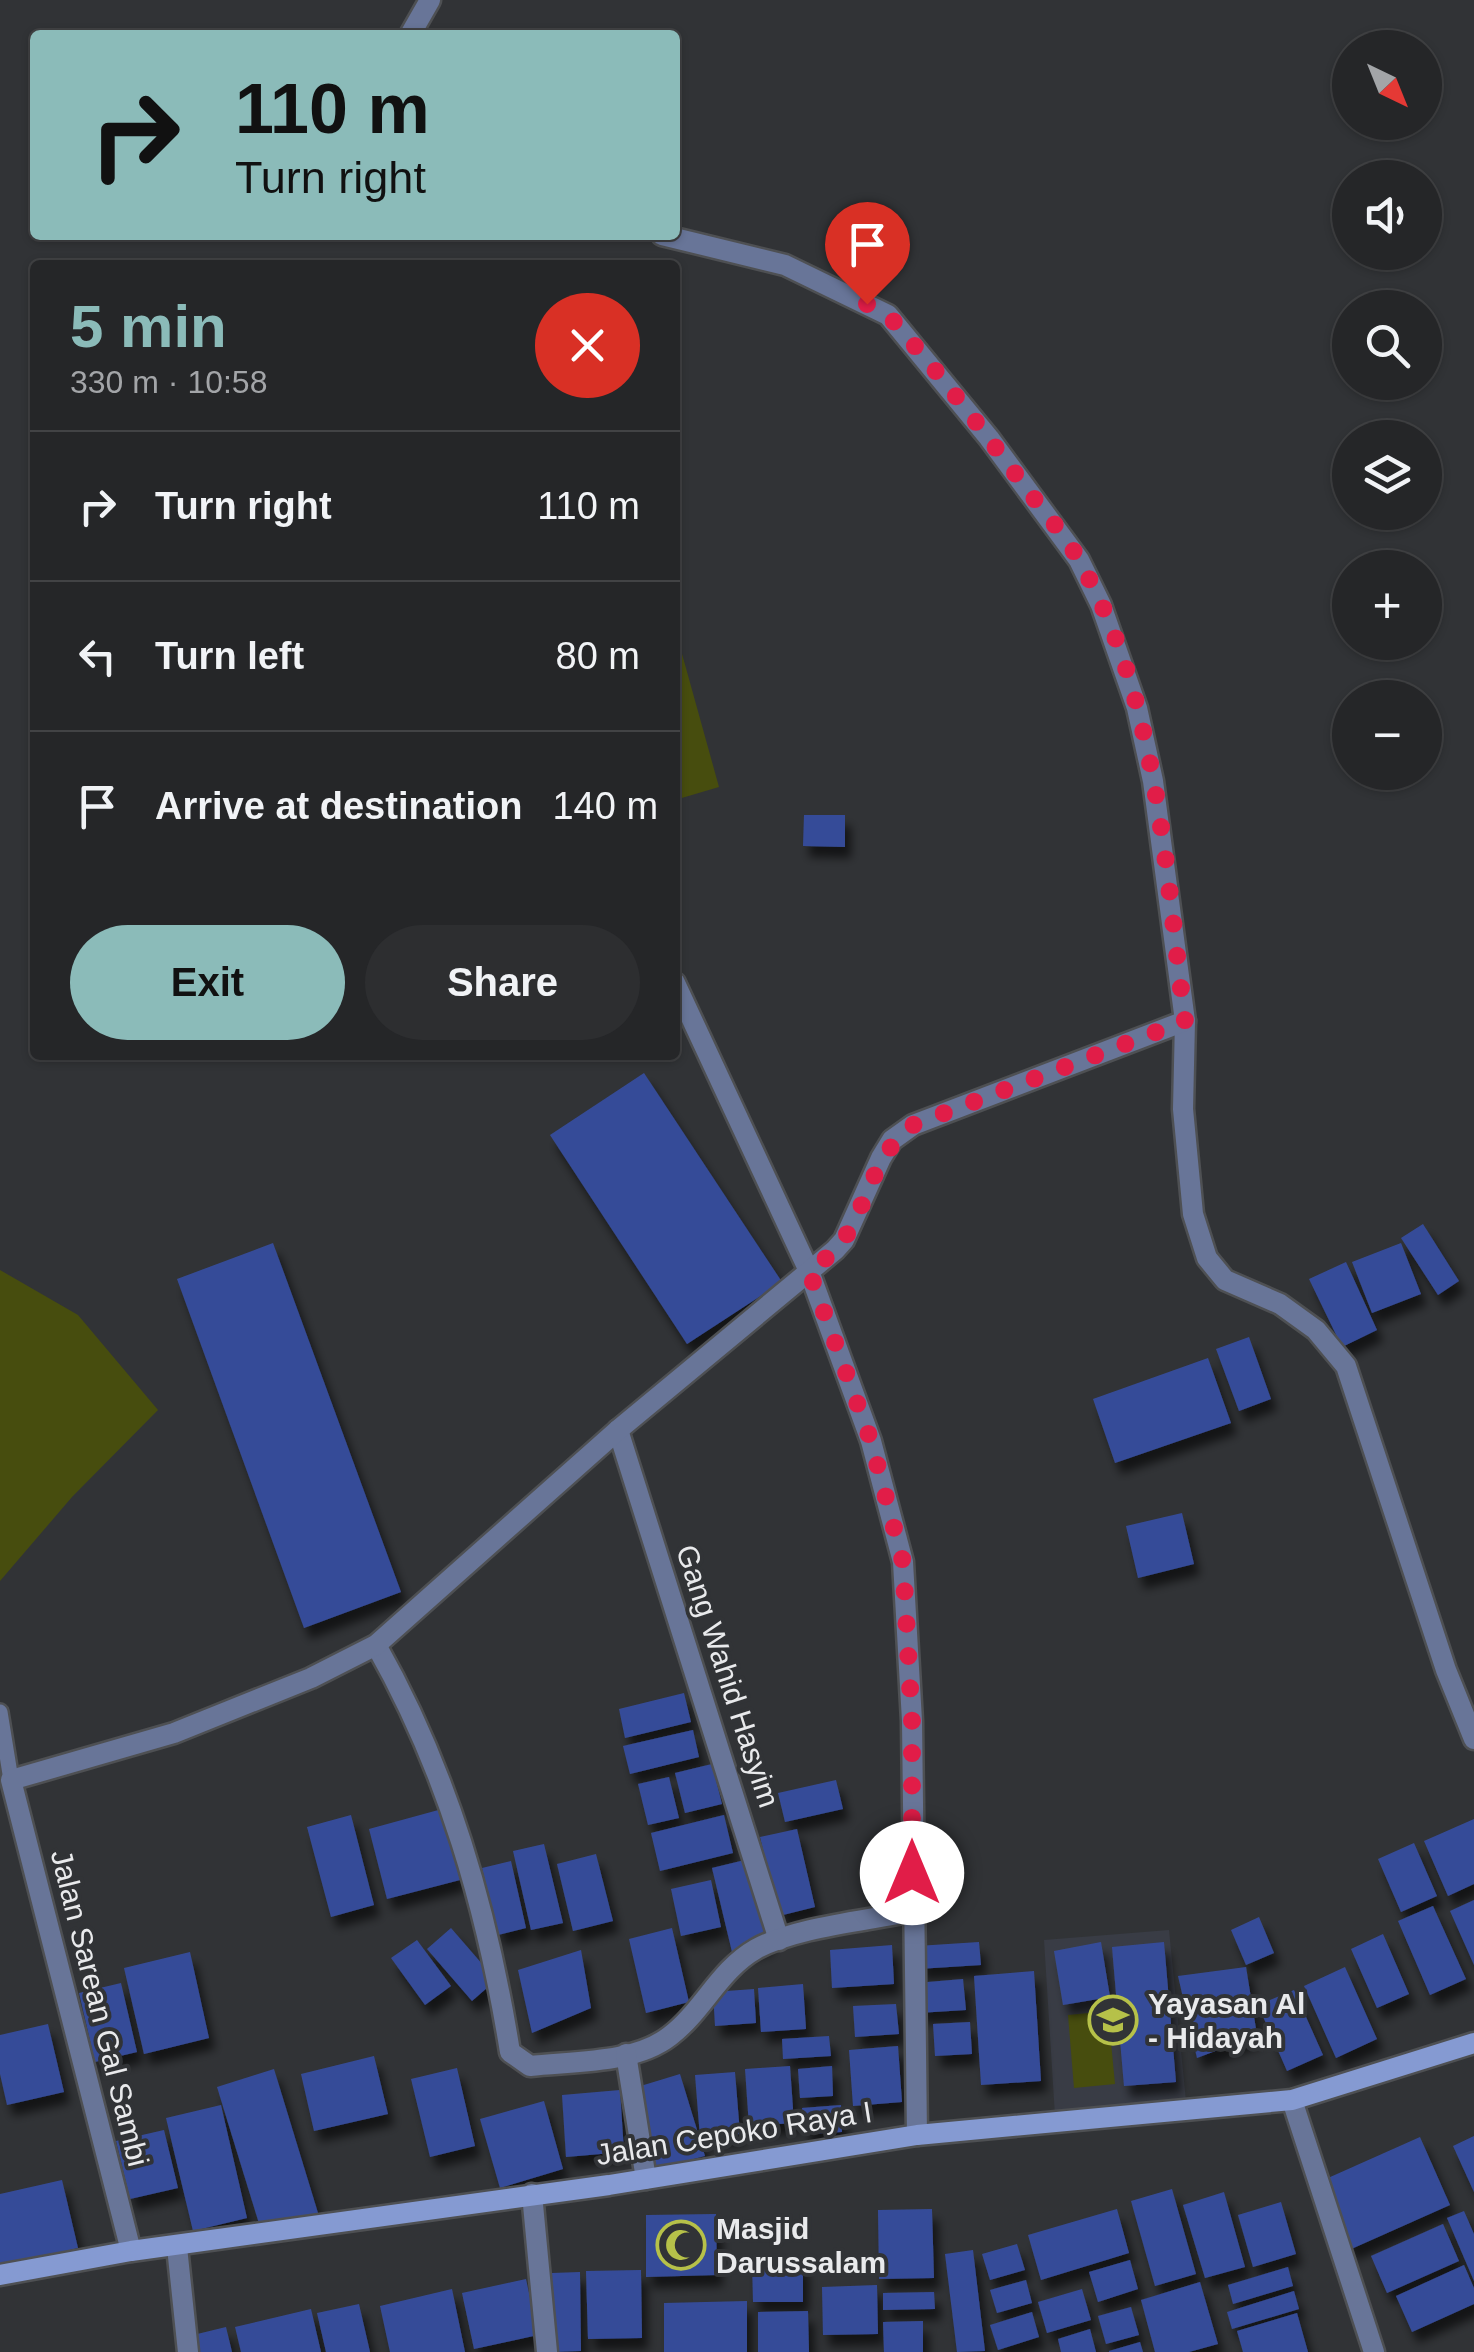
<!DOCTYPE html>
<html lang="en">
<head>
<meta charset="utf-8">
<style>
	body { margin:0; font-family:Arial,sans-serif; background:#2d2e30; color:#f1f3f6; height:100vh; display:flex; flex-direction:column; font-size:38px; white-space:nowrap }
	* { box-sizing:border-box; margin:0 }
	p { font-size:32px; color:#a3a5a8 }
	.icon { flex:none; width:55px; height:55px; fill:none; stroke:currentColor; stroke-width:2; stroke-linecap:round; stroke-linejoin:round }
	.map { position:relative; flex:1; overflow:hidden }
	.sheet { position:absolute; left:30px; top:260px; width:650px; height:800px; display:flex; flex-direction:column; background:#252628; border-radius:10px; box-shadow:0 2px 8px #0004,0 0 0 2px #424345 }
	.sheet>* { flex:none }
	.top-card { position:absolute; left:30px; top:30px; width:650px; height:210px; border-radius:10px; box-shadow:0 2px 8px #0004,0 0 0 2px #424345; background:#8bbbb9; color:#111; overflow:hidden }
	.needle { width:65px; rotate:137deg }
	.controls { position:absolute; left:1332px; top:30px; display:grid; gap:20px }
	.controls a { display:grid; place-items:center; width:110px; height:110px; border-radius:50%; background:#252628; box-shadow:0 2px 8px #0004,0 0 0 2px #424345; font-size:50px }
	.pin { position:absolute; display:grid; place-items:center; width:85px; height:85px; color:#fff; margin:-102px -42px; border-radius:50% 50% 50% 0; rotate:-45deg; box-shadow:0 0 10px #0007 }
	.pin .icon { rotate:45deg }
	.me { position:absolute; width:110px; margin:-55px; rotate:0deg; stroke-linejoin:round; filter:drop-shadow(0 0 8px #0008) }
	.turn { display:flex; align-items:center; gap:35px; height:210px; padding:0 40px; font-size:45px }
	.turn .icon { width:130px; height:130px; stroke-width:2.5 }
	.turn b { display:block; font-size:70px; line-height:85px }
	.round { display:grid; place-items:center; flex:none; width:105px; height:105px; border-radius:52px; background:#2d2e30 }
	.summary { display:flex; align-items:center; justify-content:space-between; height:170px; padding:0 40px }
	h1 { font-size:60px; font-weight:600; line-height:75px; color:#8bbbb9 }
	.action { display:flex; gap:20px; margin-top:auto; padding:20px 40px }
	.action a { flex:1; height:115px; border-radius:60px; background:#8bbbb9; color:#111; font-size:40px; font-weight:600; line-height:115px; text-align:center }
	.action a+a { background:#2d2e30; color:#f1f3f6 }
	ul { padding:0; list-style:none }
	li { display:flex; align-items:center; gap:30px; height:150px; padding:0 40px; border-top:2px solid #424345 }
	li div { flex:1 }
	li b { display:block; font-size:38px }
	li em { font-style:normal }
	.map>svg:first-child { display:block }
	.built { fill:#393c45 }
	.green { fill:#474d0e }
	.building { fill:#364c98; filter:url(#shadow) }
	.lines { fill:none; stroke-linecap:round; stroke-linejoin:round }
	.service-casing { stroke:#4e5053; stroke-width:20 }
	.minor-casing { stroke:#4e5053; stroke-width:25 }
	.secondary-casing { stroke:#4e5053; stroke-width:25 }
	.service { stroke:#687598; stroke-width:15 }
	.minor { stroke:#687598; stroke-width:20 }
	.secondary { stroke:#859ad2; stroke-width:20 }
	.route { stroke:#e11d48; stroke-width:18; stroke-dasharray:0 32.4 }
	.labels { text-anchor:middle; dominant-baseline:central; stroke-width:8; stroke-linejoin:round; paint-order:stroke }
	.street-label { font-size:30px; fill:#e9eaec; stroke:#313336 }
	.poi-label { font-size:30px; font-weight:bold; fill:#e9eaec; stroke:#313336; text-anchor:start }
</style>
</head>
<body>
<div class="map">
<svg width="1474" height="2352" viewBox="0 0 1474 2352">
	<defs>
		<filter id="shadow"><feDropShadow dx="6" dy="11" stdDeviation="5" flood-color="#0009"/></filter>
	</defs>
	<rect width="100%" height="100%" fill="#313336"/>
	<polygon class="built" points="1169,1930 1186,2101 1055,2116 1044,1940"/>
	<g class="green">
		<polygon points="679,643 719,787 675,800 675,644"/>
		<polygon points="0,1270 78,1315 158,1410 72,1497 0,1581"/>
		<polygon points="1108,2011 1115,2084 1074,2088 1068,2015"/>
	</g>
	<g class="building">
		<polygon points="804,815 845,815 845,847 803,846"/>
		<polygon points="644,1073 782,1282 687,1344 550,1135"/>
		<polygon points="1423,1224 1459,1281 1438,1295 1401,1238"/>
		<polygon points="273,1243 401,1592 304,1628 177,1279"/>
		<polygon points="1401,1243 1421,1294 1372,1313 1352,1262"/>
		<polygon points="1346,1262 1377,1330 1342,1347 1309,1279"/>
		<polygon points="1249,1337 1271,1399 1239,1411 1216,1349"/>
		<polygon points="1208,1358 1231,1423 1115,1463 1093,1399"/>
		<polygon points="1182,1513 1194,1564 1138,1578 1126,1526"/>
		<polygon points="684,1693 691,1722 625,1738 619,1709"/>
		<polygon points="693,1730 699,1757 630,1774 623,1746"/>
		<polygon points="712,1764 722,1804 685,1813 675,1773"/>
		<polygon points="669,1777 679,1818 648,1825 638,1784"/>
		<polygon points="836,1780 843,1809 785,1822 778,1793"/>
		<polygon points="442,1809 460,1880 387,1899 369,1829"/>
		<polygon points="351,1815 374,1905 331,1917 307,1827"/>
		<polygon points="724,1815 733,1853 660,1871 651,1833"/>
		<polygon points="1474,1819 1474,1884 1448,1896 1424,1841"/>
		<polygon points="797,1829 815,1907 779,1916 760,1837"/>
		<polygon points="1414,1843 1437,1896 1401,1912 1378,1859"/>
		<polygon points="544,1844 563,1923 531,1930 513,1851"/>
		<polygon points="596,1854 613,1921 573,1931 557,1864"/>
		<polygon points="749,1859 768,1943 732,1952 712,1868"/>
		<polygon points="511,1861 526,1928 498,1935 482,1868"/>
		<polygon points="711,1880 721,1927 681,1936 671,1889"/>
		<polygon points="1474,1900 1474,1965 1450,1911"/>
		<polygon points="1433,1906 1466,1979 1430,1995 1398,1921"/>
		<polygon points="1259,1917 1274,1953 1246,1965 1231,1930"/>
		<polygon points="451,1928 496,1980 472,2001 427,1949"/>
		<polygon points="672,1928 689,2002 646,2013 629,1939"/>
		<polygon points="1383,1934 1409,1994 1377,2008 1351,1949"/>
		<polygon points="417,1940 451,1986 425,2005 391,1958"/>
		<polygon points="979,1942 981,1965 918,1969 917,1946"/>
		<polygon points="1101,1942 1110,1997 1063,2005 1054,1951"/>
		<polygon points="1164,1942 1176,2082 1124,2086 1112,1947"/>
		<polygon points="892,1945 894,1984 832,1988 830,1950"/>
		<polygon points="581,1950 591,2008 532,2033 518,1970"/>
		<polygon points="190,1952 209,2038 144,2054 124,1968"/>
		<polygon points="1246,1967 1257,2035 1197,2058 1178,1976"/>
		<polygon points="1345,1967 1377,2039 1336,2058 1304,1986"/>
		<polygon points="1034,1971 1041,2081 981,2085 974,1976"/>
		<polygon points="963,1979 966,2010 918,2013 916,1983"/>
		<polygon points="121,1983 137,2052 95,2062 79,1993"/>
		<polygon points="803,1984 806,2029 761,2032 758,1988"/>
		<polygon points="754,1989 756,2023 715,2026 713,1992"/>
		<polygon points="1294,1990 1323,2055 1287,2071 1258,2005"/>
		<polygon points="896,2004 899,2034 855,2037 853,2006"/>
		<polygon points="970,2022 972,2054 935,2056 933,2024"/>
		<polygon points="48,2024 64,2092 7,2105 0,2074 0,2035"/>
		<polygon points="829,2036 831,2056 783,2059 782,2039"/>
		<polygon points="898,2046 902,2102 853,2106 849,2050"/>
		<polygon points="374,2056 388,2114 314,2131 301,2074"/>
		<polygon points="790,2066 794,2123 749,2126 745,2069"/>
		<polygon points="832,2066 833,2096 800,2098 798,2069"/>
		<polygon points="457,2068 475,2146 430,2157 411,2079"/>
		<polygon points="274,2069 318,2213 261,2230 217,2087"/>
		<polygon points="735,2072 740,2134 700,2137 695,2075"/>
		<polygon points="680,2074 705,2156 651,2170 634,2088"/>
		<polygon points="620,2090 624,2152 566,2157 562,2095"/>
		<polygon points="544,2101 563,2169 500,2188 480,2119"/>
		<polygon points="221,2105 247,2218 193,2231 166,2118"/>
		<polygon points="841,2105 842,2132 804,2134 802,2108"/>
		<polygon points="164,2130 178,2188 130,2199 116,2141"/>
		<polygon points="1474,2136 1474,2192 1453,2146"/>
		<polygon points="1420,2137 1450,2205 1349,2250 1319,2182"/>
		<polygon points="62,2180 78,2248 0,2267 0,2194"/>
		<polygon points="1172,2189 1196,2274 1155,2286 1131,2201"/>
		<polygon points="1224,2192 1245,2267 1205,2278 1183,2205"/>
		<polygon points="1281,2202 1296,2254 1253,2267 1238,2215"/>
		<polygon points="932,2209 934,2278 879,2279 878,2210"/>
		<polygon points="1117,2209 1129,2253 1041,2280 1028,2235"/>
		<polygon points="1464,2211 1474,2234 1474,2281 1447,2218"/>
		<polygon points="716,2214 717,2275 646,2277 646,2215"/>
		<polygon points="1443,2224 1459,2261 1387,2293 1371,2256"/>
		<polygon points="1017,2244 1025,2270 990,2280 982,2254"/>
		<polygon points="973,2250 985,2351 957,2352 945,2254"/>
		<polygon points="1130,2260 1138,2289 1098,2302 1089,2272"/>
		<polygon points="803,2261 803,2302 753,2302 752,2262"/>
		<polygon points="1464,2265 1474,2288 1474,2304 1412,2332 1396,2296"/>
		<polygon points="1288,2267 1293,2286 1233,2304 1228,2285"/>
		<polygon points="641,2270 642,2338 588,2339 586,2271"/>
		<polygon points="580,2272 581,2351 553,2352 552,2273"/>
		<polygon points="526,2279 538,2335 474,2349 462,2293"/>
		<polygon points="1026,2280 1032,2303 997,2313 990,2290"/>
		<polygon points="1200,2282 1218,2344 1189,2352 1155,2352 1141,2300"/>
		<polygon points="877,2285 878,2334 823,2335 822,2287"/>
		<polygon points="452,2289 465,2352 390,2352 380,2306"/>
		<polygon points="1082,2289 1091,2320 1047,2333 1038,2302"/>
		<polygon points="1294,2291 1299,2309 1232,2329 1227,2312"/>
		<polygon points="934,2292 935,2309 883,2310 883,2293"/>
		<polygon points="747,2301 747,2352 664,2352 664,2303"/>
		<polygon points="359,2304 370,2352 326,2352 317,2313"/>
		<polygon points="1131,2307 1139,2335 1106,2344 1098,2316"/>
		<polygon points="311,2309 321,2352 241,2352 235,2327"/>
		<polygon points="808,2311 809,2352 758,2352 758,2312"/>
		<polygon points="1032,2312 1039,2337 998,2350 990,2325"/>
		<polygon points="1297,2313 1308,2352 1243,2352 1237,2331"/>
		<polygon points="923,2321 923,2352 884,2352 883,2322"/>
		<polygon points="226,2327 232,2352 192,2352 189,2336"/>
		<polygon points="1090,2329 1096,2352 1061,2352 1058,2339"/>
		<polygon points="1140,2342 1143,2352 1109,2352 1109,2351"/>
	</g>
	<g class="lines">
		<g class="service-casing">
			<polyline id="service" points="0,1712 11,1780"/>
		</g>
		<g class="minor-casing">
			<g id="minor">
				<polyline points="410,35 430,0"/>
				<polyline points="662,235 785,265 888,315 989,438 1079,560 1101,605 1137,708 1153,781 1185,1021 1183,1109 1193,1214 1207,1258 1225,1280 1280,1304 1316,1330 1346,1366 1446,1670 1474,1739"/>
				<polyline points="675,983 809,1271 871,1441 903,1562 912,1721 917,2135"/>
				<polyline points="618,1430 779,1940"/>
				<path d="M376 1645C448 1772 487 1909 510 2052L530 2066C573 2061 634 2064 670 2036 703 2011 719 1970 756 1949 796 1927 866 1921 912 1911"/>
				<polyline points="626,2054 646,2179"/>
				<polyline points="1292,2100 1374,2352"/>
				<polyline points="532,2194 547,2352"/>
				<polyline points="177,2247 188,2352"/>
				<polyline points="131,2251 11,1780 174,1733 311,1678 376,1645 618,1430 835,1250 844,1240 881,1158 892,1140 913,1125 1185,1021"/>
			</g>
		</g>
		<g class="secondary-casing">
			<polyline id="secondary" points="0,2275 131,2251 609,2185 917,2135 1292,2100 1474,2043"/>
		</g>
		<use href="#service" class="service"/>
		<use href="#minor" class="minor"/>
		<use href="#secondary" class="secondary"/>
	</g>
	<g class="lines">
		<path class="route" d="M867 304 888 315C937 370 982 429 1026 488 1044 512 1066 536 1080 562 1158 699 1165 868 1185 1021L913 1125C873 1155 870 1199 844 1239 836 1252 821 1262 809 1271L871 1441 903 1562 912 1721V1873"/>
	</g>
	<defs>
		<g id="school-ring" transform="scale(2.5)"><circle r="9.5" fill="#313336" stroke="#b6c149" stroke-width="1.5"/><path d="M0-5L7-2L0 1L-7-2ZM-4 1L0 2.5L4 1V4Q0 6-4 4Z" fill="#b6c149"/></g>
		<g id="mosque-ring" transform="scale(2.5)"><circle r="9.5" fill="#313336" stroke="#b6c149" stroke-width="1.5"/><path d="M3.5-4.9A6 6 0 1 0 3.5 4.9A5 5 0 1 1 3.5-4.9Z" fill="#b6c149"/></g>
	</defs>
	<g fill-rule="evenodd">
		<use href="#school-ring" x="1113" y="2020"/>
		<use href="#mosque-ring" x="681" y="2245"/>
	</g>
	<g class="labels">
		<g class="street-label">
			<text transform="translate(728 1676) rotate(72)">Gang Wahid Hasyim</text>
			<text transform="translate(100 2008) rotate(76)">Jalan Sarean Gal Sambi</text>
			<text transform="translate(734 2133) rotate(-9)">Jalan Cepoko Raya I</text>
		</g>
		<g class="poi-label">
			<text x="1148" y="2003">Yayasan Al<tspan x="1148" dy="34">- Hidayah</tspan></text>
			<text x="716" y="2228">Masjid<tspan x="716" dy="34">Darussalam</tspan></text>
		</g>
	</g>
</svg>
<div class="controls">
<a><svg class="needle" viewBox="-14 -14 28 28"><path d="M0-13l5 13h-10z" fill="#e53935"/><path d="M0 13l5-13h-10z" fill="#a3a5a8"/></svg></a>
<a><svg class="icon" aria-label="sound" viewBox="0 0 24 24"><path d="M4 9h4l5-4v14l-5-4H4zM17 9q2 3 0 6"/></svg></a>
<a><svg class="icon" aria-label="search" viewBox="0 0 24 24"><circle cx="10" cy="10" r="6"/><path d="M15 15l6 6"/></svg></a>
<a><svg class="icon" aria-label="layers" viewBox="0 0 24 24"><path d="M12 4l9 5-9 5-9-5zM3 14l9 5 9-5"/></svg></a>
<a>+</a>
<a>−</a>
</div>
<div class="pin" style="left:867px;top:304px;background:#d93025"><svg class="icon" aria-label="arrive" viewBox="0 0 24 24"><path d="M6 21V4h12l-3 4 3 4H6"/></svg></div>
<svg class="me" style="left:912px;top:1873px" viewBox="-20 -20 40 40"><circle r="19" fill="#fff"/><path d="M0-13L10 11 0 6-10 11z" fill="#e11d48"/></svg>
<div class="top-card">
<div class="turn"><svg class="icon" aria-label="right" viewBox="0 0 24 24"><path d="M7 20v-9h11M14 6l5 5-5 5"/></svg><div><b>110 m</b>Turn right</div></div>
</div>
<section class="sheet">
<div class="summary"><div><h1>5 min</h1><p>330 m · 10:58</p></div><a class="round" style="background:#d93025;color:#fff"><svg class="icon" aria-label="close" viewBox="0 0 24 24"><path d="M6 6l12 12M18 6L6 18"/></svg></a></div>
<ul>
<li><svg class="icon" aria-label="right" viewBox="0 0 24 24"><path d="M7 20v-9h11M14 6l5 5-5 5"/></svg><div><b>Turn right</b></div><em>110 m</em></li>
<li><svg class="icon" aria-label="left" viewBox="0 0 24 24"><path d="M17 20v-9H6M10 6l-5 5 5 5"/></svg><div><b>Turn left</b></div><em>80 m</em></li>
<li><svg class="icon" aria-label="arrive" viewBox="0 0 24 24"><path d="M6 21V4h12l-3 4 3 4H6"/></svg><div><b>Arrive at destination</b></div><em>140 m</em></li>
</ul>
<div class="action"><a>Exit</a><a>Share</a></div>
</section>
</div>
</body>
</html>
